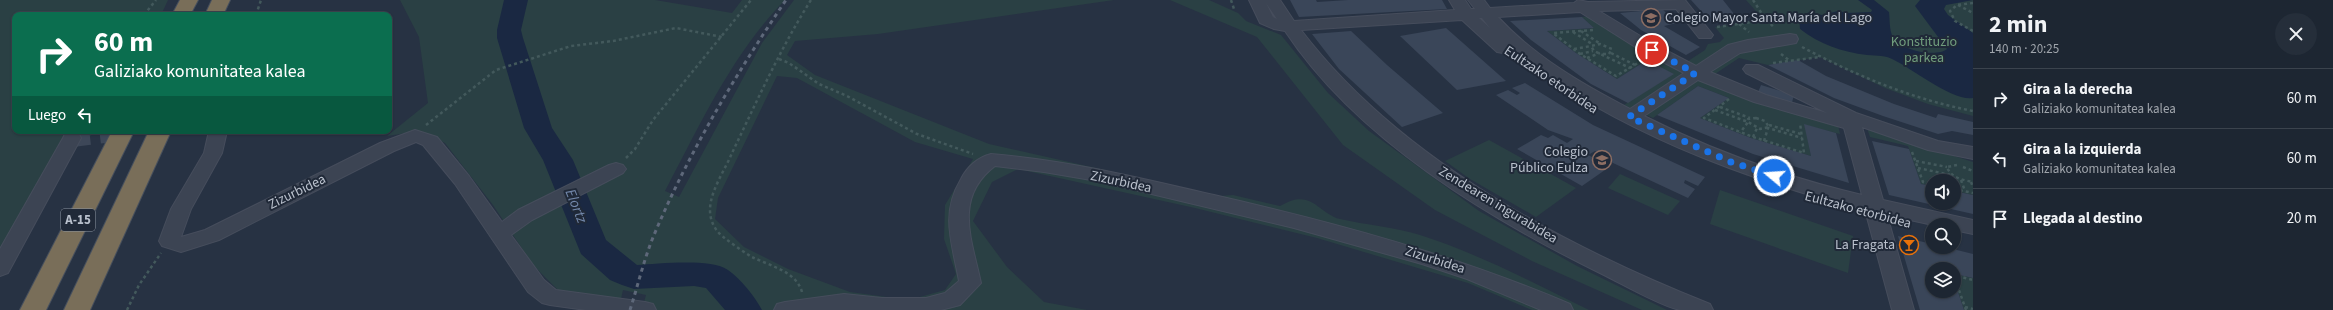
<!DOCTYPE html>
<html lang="es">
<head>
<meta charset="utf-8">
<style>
	body { margin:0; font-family:"Source Sans 3",sans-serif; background:#252e3a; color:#f1f3f6; height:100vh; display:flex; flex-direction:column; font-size:15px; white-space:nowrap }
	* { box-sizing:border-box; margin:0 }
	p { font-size:13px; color:#a0a5ac }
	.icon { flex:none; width:22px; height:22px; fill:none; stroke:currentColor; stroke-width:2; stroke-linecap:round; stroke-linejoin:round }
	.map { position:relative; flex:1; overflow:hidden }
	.drawer { display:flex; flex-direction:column; background:#1d2632; width:360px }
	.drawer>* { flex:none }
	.hud { position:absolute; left:12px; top:12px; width:380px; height:122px; border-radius:8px; box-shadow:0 1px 3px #0004,0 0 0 1px #3b434d; background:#0b6e4f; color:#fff; overflow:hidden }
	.buttons { position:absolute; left:1925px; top:174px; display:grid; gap:8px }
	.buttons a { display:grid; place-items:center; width:36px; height:36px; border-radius:50%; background:#1d2632; box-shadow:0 1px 3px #0004,0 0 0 1px #3b434d; font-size:20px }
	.pin { position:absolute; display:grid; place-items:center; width:34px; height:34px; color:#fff; margin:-17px; border:2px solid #fff; border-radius:50%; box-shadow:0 1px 4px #0007 }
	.me { position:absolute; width:44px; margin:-22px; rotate:288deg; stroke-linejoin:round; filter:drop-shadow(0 0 3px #0008) }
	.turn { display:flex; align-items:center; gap:14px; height:84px; padding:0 16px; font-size:18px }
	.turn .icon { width:52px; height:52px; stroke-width:2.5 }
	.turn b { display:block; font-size:28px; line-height:34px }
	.then { display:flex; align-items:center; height:38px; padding:0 16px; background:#0003; gap:8px; font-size:15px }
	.round { display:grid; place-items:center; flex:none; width:42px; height:42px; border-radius:21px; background:#252e3a }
	.summary { display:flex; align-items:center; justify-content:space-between; height:68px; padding:0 16px }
	h1 { font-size:24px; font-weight:700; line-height:30px }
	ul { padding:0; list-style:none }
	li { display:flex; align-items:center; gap:12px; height:60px; padding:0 16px; border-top:1px solid #3b434d }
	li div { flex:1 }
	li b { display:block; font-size:15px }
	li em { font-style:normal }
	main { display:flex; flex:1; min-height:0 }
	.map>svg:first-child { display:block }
	.green { fill:#2a4044; fill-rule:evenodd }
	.water { fill:#1a2842 }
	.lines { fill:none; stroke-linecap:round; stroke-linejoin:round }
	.river { fill:#1a2842; fill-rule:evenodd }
	.building { fill:#3a4659 }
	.minor-tunnel { stroke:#3d4758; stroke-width:18; stroke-dasharray:18 10; stroke-linecap:butt }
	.minor-casing { stroke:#464d5c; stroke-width:2 }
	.highway-casing { stroke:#464f5d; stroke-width:2 }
	.path { stroke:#43595c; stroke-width:2.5; stroke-dasharray:3 3; stroke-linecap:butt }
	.minor { fill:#3c4453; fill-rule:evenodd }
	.highway { fill:#796e59; fill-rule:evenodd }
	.rail { stroke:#5e687a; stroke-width:3; stroke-dasharray:4 4; stroke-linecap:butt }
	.route { stroke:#1a73e8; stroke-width:7; stroke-dasharray:0 12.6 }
	.labels { text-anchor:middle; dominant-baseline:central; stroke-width:4; stroke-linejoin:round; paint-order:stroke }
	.shield { fill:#202938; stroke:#8b93a0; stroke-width:1 }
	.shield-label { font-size:13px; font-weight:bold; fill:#b9c0cc }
	.poi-label { font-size:14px; fill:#b9c0cc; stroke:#202938; text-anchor:end }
	.park-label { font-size:14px; fill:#719d7d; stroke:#202938 }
	.street-label { font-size:14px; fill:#b9c0cc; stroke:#202938 }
	.water-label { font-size:15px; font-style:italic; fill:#7388ab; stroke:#202938 }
</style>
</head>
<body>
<main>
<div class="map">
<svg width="1973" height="310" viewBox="0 0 1973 310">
	<rect width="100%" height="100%" fill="#273243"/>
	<g class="green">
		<polygon points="0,0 168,0 161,15 15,15 15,131 96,131 47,173 0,255"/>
		<path d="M400 0H655L732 13 742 0H785C732 54 700 125 665 191L679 197 762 43 794 0H1114L878 34 795 41 787 55 815 75 989 144 1220 196 1233 195 1280 206C1312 187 1317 213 1340 219 1366 225 1394 227 1420 235 1479 254 1534 283 1589 310H1532L1468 283 1317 238 1195 208 1018 169 992 182 973 221 1007 267 1044 302 1087 310H642L646 295 623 290 620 303 559 291 533 265 493 205 445 143 420 131 387 136 428 103 419 37ZM777 76 797 78 915 142 973 159 945 205 944 239 956 274 945 290 909 300 850 292 788 269 744 247 715 219 718 198Z"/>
		<polygon points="1170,0 1209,0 1238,13 1246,21 1281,35 1328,93 1369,131 1479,211 1577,266 1667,310 1642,310 1532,261 1435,210 1343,145 1257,37"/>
		<polygon points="1746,0 1973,0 1973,116 1928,104 1885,88 1820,57 1768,65 1739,58 1709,78 1837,121 1840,134 1805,125 1811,156 1751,138 1700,118 1729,98 1698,86 1653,118 1624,105 1673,74 1647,60 1617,79 1576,53 1547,31 1594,28 1582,17 1602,14 1682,65 1705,50 1708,44 1720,42 1724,38 1715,27 1764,20"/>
		<polygon points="1867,128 1973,162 1973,195 1954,191 1954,181 1932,181 1932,186 1921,184 1908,146 1870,137"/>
		<polygon points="1489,140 1576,188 1536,217 1470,179 1445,161"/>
		<polygon points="1620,174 1680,201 1668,215 1608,188"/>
		<polygon points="1720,190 1853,236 1848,273 1710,224"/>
		<polygon points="1955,274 1973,278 1973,310 1964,310 1954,280"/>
	</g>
	<path class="water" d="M1858 0H1874L1889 12C1890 19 1889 30 1893 37 1899 50 1936 58 1947 49L1915 6 1920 0H1973L1946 5 1944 9 1948 15 1973 33V98C1954 102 1911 68 1894 60 1886 55 1877 56 1867 55 1842 52 1819 44 1800 29L1799 16 1810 12 1822 15 1838 11 1847 13 1871 12 1872 10Z"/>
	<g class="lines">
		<path class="river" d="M504 0H528L521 30 523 38 552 128 573 160 606 240 637 265C658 264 711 258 728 270 741 279 755 297 762 310H725L706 288 694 286 634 289 622 285 610 280 581 254 543 160 524 128 497 38V30Z"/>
	</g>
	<g class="building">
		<polygon points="1290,0 1316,0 1317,2 1348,0 1442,0 1447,9 1299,17"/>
		<polygon points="1691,0 1723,0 1738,19 1711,22"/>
		<polygon points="1662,9 1677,23 1664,26 1700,47 1686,55 1641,30 1620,13"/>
		<polygon points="1582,17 1594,28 1547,31 1576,53 1617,79 1647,60 1674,74 1628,103 1591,84 1531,40 1510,21"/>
		<polygon points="1446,28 1506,81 1457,90 1400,36"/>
		<polygon points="1351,31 1387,65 1443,113 1402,127 1339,69 1312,34"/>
		<polygon points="1798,60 1826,76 1894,104 1936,118 1938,114 1973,122 1973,135 1952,131 1938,134 1883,116 1834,98 1768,65"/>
		<polygon points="1525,83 1593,125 1705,177 1698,186 1685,180 1684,183 1695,189 1688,198 1613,163 1595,151 1588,155 1604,163 1599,167 1605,170 1582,186 1517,149 1541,135 1548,138 1553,135 1567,143 1573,139 1548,130 1496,95 1508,90 1517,95 1520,93 1512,88"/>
		<polygon points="1761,85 1794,95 1791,106 1757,95"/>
		<polygon points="1698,86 1729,98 1700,118 1751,138 1811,156 1804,124 1836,133 1849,183 1753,154 1657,115"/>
		<polygon points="1872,141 1909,149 1921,184 1932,186 1932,203 1954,203 1954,191 1973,195 1973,214 1889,195"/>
		<polygon points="1898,236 1932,244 1932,247 1945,247 1973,254 1973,278 1955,274 1956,277 1954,277 1954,269 1932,269 1932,291 1954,291 1954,280 1964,310 1920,310"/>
	</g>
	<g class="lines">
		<polyline class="minor-tunnel" points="72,138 129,131"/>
		<g class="minor-casing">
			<g id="minor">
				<path d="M1249 0H1280L1294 21 1455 10 1449 0H1465L1471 9H1475L1468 0H1484L1490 8 1574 3 1578 0 1588 2 1685 0 1713 35 1711 38H1699L1676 9 1599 11 1652 43 1696 66 1728 45 1748 40 1790 34 1796 35 1798 39 1796 43 1740 53 1710 72 1766 95 1827 113 1746 73 1743 69 1746 65H1758L1856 113 1938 141 1973 147V159L1928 150 1862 127 1883 200 1973 220V234L1954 230V225H1933L1887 215 1914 310H1892L1865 210C1745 180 1607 128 1511 49L1503 53 1497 52 1462 20 1301 30C1399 159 1562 245 1710 304L1713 310C1703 310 1690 310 1680 310 1661 306 1624 285 1606 276 1491 220 1357 140 1285 31L1274 29 1260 23ZM1266 3 1277 19 1273 17ZM1580 12 1640 50 1684 73 1630 109C1582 84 1535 57 1498 17ZM1479 18H1482L1490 28ZM1698 80 1754 102 1844 128 1862 195C1786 177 1713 151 1644 116Z"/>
				<polygon points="415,130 437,137 469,176 502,222 518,210 609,165 616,163 623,165 626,169 623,173 532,220 511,235 544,280 556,290 645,302 653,304 656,310 586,310 550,305 542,303 528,292 455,184 423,145 416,142 394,151 219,240 181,252 162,246 159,241 171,209 204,153 209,131 227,131 222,153 191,209 181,237 205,230 380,143"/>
				<polygon points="72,132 79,134 81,138 8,273 0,276 0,249 63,138 65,134"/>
				<path d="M991 154C1067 160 1140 178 1214 195 1336 223 1455 255 1570 304L1573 310H1541L1467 279 1422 264 1294 228 1097 181 1044 172 995 166C953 198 972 240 981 283L960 305 941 310H774L777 304 785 302 844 294 882 298H926L945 293 959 281C952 243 940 214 961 179 967 167 978 157 991 154Z"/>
			</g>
		</g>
		<g class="highway-casing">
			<g id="highway">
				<polygon points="180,0 198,0 190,15 172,15"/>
				<polygon points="212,0 230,0 223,15 205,15"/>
				<polygon points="112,131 134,131 46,310 20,310"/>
				<polygon points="149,131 171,131 90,310 64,310"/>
			</g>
		</g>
		<g class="path">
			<polyline points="1231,0 1234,9"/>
			<polyline points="1753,0 1766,20 1775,28"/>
			<polyline points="1973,3 1957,5 1950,11 1955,21 1973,31"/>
			<polyline points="1958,5 1973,13"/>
			<polyline points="144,15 156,0"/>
			<polyline points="256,15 261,0"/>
			<polyline points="1739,24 1749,32"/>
			<polyline points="1717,27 1766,20"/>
			<polyline points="1593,30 1553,33 1580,54 1616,76 1643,60"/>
			<polyline points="1581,31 1599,43"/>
			<polyline points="1573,32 1592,44"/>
			<path d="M1802 47C1857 76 1912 99 1973 111"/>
			<polyline points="1574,49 1591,46"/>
			<polyline points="1611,53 1635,65"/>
			<polyline points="1580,54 1593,51"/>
			<polyline points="1603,54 1609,54 1612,49 1600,44 1591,46 1594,51 1630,68"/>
			<polyline points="1781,54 1790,61"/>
			<polyline points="1587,58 1600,53"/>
			<polyline points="779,59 789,63 819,84 847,96 917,134 973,154"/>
			<polyline points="1773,63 1820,57"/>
			<polyline points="1729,99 1704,118 1753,137 1804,153 1800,123"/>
			<polyline points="1720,107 1750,118"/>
			<polyline points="1715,110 1748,122 1740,133"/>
			<polygon points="1756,118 1765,121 1769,127 1760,129 1748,122 1748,119"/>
			<polyline points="426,125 496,70 571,46 613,41 676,28 722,37"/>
			<polyline points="1769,125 1801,134"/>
			<polyline points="1753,137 1757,128"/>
			<polyline points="1764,141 1768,128 1802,138"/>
			<polyline points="1912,152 1923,182 1932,184"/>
			<polyline points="626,158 635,149 653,120 751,0"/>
			<polyline points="1916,161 1947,167"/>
			<path d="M1957 165 1947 167C1951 178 1963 180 1973 182"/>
			<polyline points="1963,167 1973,171"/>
			<polyline points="1918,168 1951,175"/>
			<polyline points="1961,180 1965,191"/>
			<polyline points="1971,182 1973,187"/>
			<polyline points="1954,189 1973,193"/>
			<path d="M802 292C796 271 770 266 752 257 742 251 731 243 722 236 714 229 710 220 710 210 710 191 725 170 732 153 757 101 780 49 811 0"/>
			<polyline points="1965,307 1973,309"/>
			<polyline points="127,310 139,285 161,253"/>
			<polyline points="1966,310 1955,279 1960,280 1958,276 1973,280"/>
		</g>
		<use href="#minor" class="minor"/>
		<use href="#highway" class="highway"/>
		<path class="rail" d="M630 310C638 285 644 259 654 235 689 152 736 74 786 0"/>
	</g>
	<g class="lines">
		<polyline class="route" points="1652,50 1695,73 1629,117 1731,162 1774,176"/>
	</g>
	<defs>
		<g id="school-ring" transform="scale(1)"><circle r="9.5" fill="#202938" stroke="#8d6e63" stroke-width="1.5"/><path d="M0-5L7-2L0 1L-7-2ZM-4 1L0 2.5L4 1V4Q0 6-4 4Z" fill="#8d6e63"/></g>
		<g id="bar-ring" transform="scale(1)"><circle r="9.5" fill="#202938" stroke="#e8710a" stroke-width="1.5"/><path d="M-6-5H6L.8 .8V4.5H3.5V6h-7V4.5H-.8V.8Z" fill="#e8710a"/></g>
	</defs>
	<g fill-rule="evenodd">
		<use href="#school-ring" x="1651" y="18"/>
		<use href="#school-ring" x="1602" y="160"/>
		<use href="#bar-ring" x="1909" y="245"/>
	</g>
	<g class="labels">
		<rect class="shield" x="61" y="209" width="34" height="22" rx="3"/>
		<g class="shield-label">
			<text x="78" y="220">A-15</text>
		</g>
		<g class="poi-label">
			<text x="1665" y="18" text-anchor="start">Colegio Mayor Santa María del Lago</text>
			<text x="1588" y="152">Colegio<tspan x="1588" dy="16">Público Eulza</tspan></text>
			<text x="1895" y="245">La Fragata</text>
		</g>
		<g class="park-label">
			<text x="1924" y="42">Konstituzio<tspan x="1924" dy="16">parkea</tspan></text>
		</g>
		<g class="street-label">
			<text transform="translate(1551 80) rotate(34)">Eultzako etorbidea</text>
			<text transform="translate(1121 182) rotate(12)">Zizurbidea</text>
			<text transform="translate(297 192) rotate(-26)">Zizurbidea</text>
			<text transform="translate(1498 205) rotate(31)">Zendearen ingurabidea</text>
			<text transform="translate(1858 210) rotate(15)">Eultzako etorbidea</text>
			<text transform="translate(1435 260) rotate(18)">Zizurbidea</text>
		</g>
		<g class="water-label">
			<text transform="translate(576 206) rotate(68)">Elortz</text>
		</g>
	</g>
</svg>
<div class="buttons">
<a><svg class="icon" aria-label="sound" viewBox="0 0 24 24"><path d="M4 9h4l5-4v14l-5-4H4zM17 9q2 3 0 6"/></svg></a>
<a><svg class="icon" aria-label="search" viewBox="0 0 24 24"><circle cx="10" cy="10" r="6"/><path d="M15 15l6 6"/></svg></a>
<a><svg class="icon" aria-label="layers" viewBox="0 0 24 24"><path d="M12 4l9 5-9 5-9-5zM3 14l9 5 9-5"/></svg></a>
</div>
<div class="pin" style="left:1652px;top:50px;background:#d93025"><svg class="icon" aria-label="arrive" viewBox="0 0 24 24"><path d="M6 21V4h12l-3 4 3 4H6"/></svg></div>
<svg class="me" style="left:1774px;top:176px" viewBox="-20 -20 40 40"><circle r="17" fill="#1a73e8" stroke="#fff" stroke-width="3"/><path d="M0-11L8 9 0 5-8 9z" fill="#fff"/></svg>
<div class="hud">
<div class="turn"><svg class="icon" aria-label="right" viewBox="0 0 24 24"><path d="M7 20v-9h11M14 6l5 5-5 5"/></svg><div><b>60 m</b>Galiziako komunitatea kalea</div></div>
<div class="then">Luego<svg class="icon" aria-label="left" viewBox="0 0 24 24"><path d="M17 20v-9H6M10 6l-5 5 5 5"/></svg></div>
</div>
</div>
<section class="drawer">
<div class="summary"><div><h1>2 min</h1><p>140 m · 20:25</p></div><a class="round"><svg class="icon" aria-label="close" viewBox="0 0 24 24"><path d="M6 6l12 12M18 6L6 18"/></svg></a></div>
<ul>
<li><svg class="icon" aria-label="right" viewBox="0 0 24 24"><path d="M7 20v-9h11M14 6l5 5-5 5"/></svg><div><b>Gira a la derecha</b><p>Galiziako komunitatea kalea</p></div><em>60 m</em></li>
<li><svg class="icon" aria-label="left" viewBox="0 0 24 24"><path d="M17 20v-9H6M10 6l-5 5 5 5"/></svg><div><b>Gira a la izquierda</b><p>Galiziako komunitatea kalea</p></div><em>60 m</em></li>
<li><svg class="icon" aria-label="arrive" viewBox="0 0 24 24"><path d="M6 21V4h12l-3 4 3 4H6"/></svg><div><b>Llegada al destino</b></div><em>20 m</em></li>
</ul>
</section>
</main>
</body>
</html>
